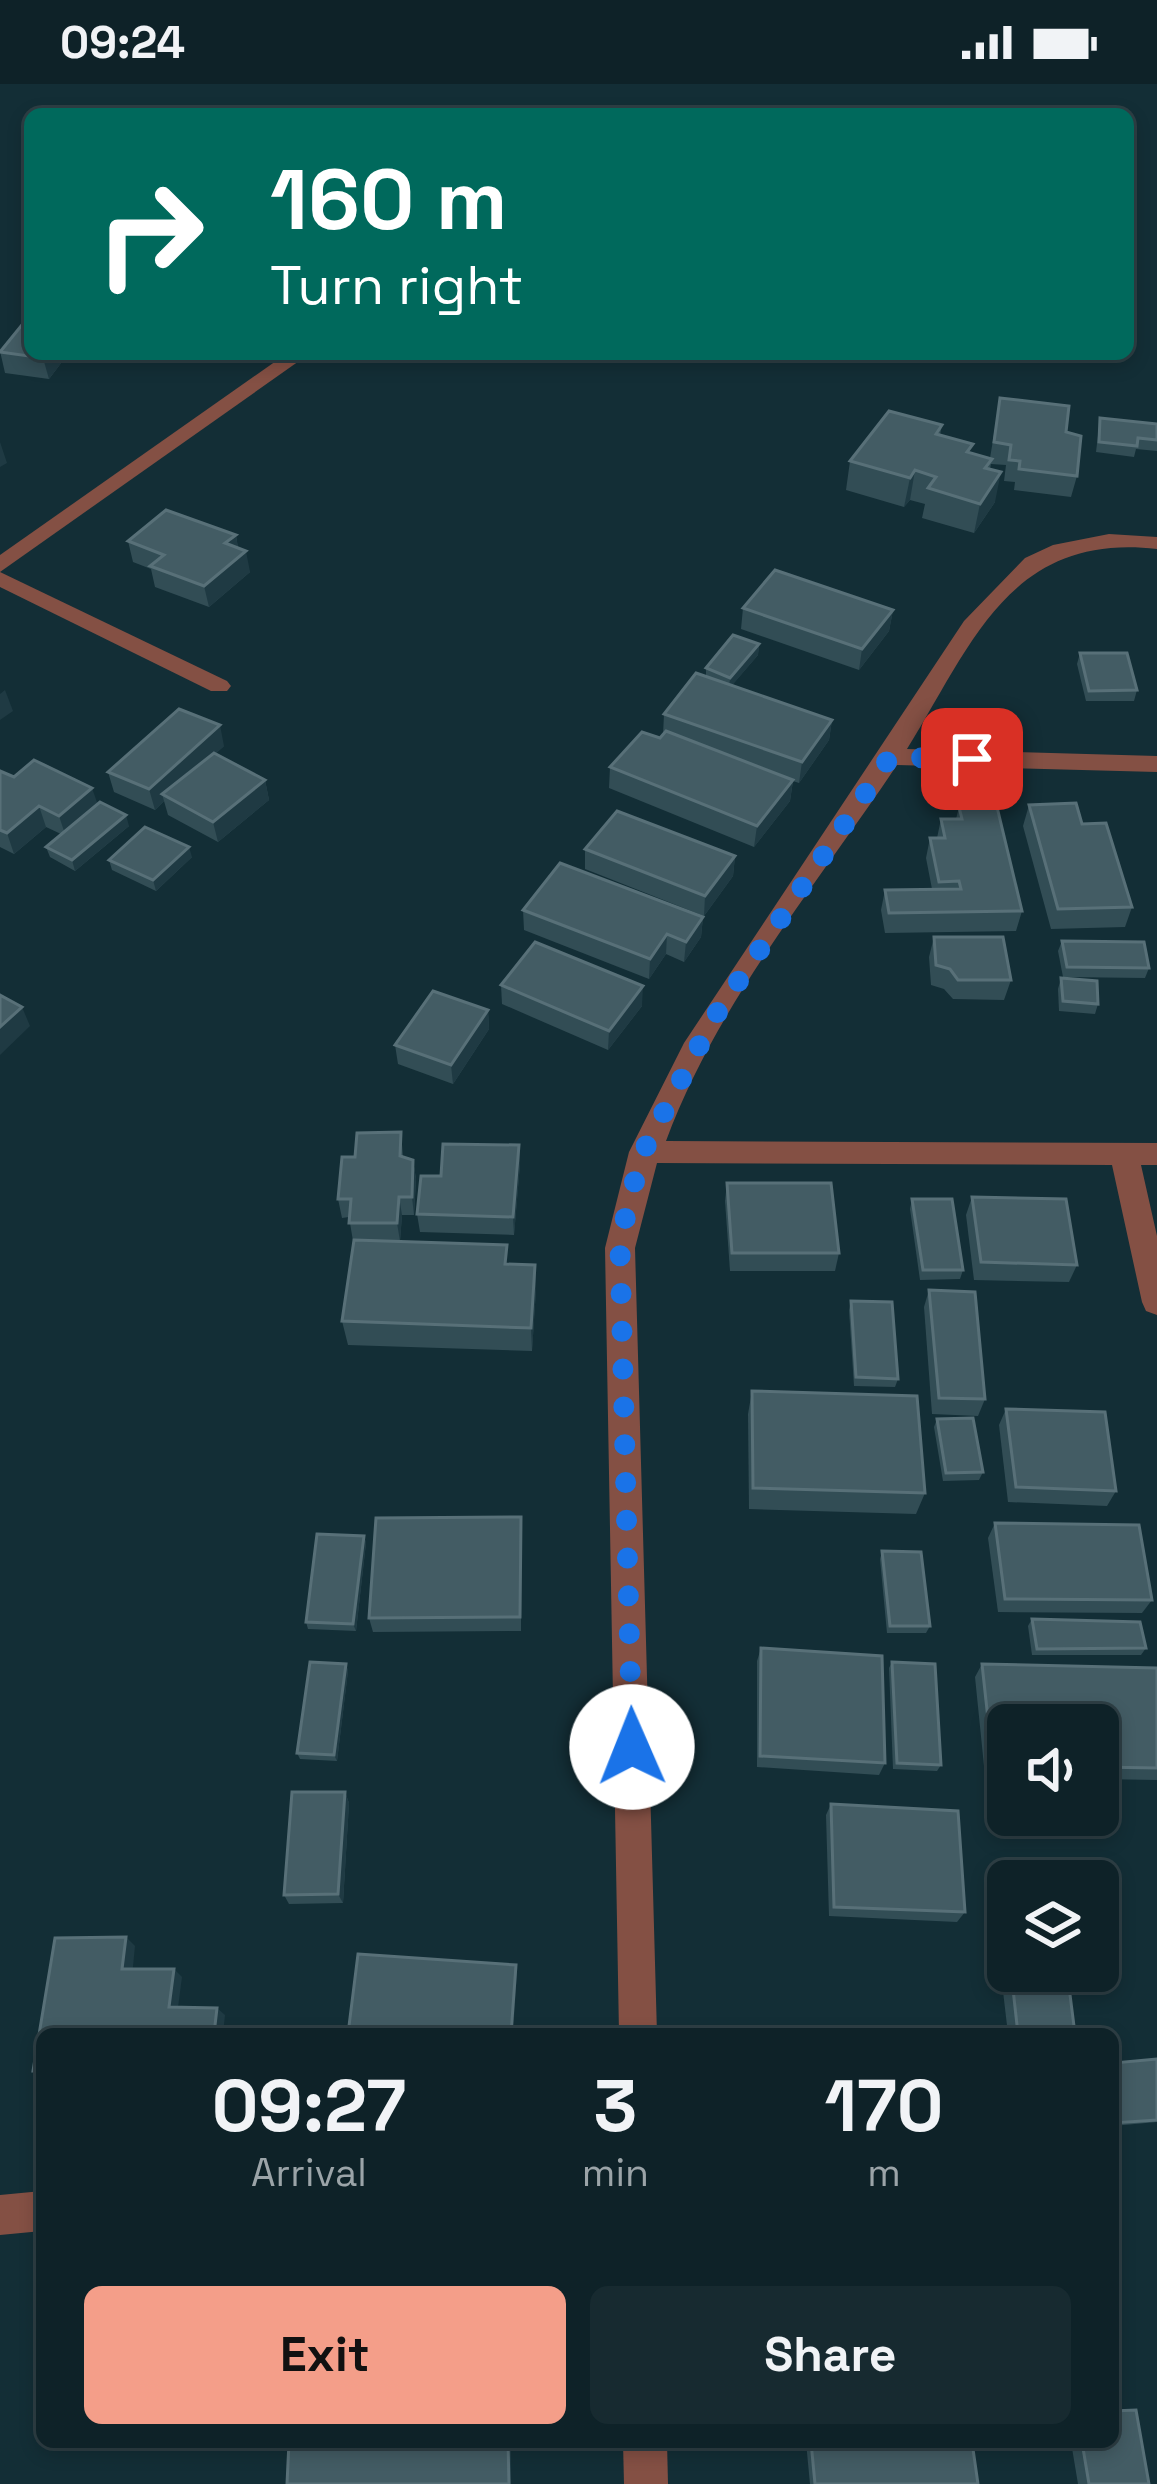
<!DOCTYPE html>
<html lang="en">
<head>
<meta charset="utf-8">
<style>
	body { margin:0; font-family:"Space Grotesk",sans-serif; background:#172a30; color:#f1f3f6; height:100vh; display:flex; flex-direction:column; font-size:45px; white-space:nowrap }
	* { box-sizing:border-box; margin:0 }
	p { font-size:39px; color:#9ba4a8 }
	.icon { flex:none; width:66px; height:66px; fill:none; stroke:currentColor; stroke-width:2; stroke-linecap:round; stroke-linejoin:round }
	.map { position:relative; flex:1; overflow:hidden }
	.sheet { position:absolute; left:36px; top:1944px; width:1083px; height:420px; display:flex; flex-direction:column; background:#0e2228; border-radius:18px; box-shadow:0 6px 18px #0003,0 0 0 3px #2e3f45 }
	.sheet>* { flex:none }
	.top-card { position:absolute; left:24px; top:24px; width:1110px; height:252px; border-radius:18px; box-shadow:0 6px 18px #0003,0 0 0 3px #2e3f45; background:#00695c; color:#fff; overflow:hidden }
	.fabs { position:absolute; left:987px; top:1620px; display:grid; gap:24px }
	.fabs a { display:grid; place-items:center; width:132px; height:132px; border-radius:18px; background:#0e2228; box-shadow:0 6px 18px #0003,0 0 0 3px #2e3f45; font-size:60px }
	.pin { position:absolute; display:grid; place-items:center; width:102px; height:102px; color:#fff; margin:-51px; border-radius:24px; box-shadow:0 6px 18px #0006 }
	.me { position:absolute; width:132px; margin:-66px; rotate:359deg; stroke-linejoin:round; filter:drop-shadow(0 0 9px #0008) }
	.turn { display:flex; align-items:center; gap:42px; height:252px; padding:0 48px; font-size:54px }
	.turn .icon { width:156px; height:156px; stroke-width:2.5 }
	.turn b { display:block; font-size:84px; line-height:102px }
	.eta { display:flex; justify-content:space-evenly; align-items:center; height:204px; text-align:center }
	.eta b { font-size:72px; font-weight:800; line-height:84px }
	.button { display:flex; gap:24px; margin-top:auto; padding:24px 48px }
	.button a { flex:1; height:138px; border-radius:18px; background:#f49e89; color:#111; font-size:48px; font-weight:800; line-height:138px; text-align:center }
	.button a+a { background:#172a30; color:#f1f3f6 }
	.status { display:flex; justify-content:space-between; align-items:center; height:84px; padding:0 60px; background:#0e2228; direction:ltr }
	.status svg { height:33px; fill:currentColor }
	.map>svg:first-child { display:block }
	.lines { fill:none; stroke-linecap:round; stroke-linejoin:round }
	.minor { fill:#845044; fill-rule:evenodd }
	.wall { fill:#324d55 }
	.shaded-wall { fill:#1f3a43 }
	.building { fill:#435c64; stroke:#587078; stroke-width:3 }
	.route { stroke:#1a73e8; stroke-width:21; stroke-dasharray:0 37.8 }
</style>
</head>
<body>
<div class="status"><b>09:24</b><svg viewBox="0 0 49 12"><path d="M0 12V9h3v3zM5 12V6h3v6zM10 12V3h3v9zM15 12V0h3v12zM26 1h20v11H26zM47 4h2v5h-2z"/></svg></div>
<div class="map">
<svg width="1157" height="2400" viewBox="0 0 1157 2400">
	<rect width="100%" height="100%" fill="#132e36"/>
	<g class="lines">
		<g class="minor">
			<polygon points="286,270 309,270 0,488 0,471"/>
			<path d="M1109 450 1157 453V465C1010 448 972 560 907 665L1157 672V688L897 681C816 802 717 919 666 1057L1157 1059V1081H1141L1157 1152V1231L1146 1227 1142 1218 1112 1081 657 1079 635 1164 657 1950H619L605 1164 629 1068 684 959 964 537 1025 474 1053 461Z"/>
			<polygon points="0,488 227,597 231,602 227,607 211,607 0,503"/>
			<polygon points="42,2107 42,2147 0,2151 0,2111"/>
			<polygon points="623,2358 667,2358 668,2400 624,2400"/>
		</g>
	</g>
	<g class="wall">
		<polygon points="0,267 30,270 68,270 49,295 5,289"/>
		<polygon points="1000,314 1066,348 1077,392 1071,413 1014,406 1015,398 1004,397 1006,381 991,380 990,385 995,418 974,449 922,434 925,420 910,416 904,423 846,406 850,377 942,341 940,351 971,369 990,374"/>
		<polygon points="1100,334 1157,340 1157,367 1136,365 1134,373 1096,368"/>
		<polygon points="236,451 238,464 250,488 209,523 155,503 151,485 133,478 128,457"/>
		<polygon points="743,524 893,526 889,547 859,586 741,545"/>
		<polygon points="759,560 758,571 732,601 832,636 829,656 799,699 793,697 790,717 754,763 609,704 610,683 660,654 663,651 664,630 706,593 706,584"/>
		<polygon points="1080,569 1137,606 1134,617 1086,617 1077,580"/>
		<polygon points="224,662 215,670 265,696 269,716 218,758 168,731 164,717 155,726 114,708 108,688"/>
		<polygon points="0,687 97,720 129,742 75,787 50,773 46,763 61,750 46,743 14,770 0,763"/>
		<polygon points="1029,721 1132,823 1125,843 1051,845 1023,742"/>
		<polygon points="959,723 1022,827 1016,847 885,849 881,826 885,806 932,805 926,774 930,754 937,754 941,735 956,735"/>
		<polygon points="585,765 735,772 733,792 704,832 585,785"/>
		<polygon points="192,773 156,807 112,786 109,776"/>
		<polygon points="523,826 703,833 701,853 684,878 666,870 649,895 524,846"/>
		<polygon points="934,853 1011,896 1004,916 953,915 944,905 931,901 929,873"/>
		<polygon points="1062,857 1149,884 1145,894 1063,893 1058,867"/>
		<polygon points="1061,894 1098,920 1095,930 1059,927 1058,905"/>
		<polygon points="501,901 642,922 608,966 502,920"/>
		<polygon points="488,926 489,945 453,1000 398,980 395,961"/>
		<polygon points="401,1048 403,1073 413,1076 416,1095 414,1131 402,1131 400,1157 378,1157 509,1180 535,1181 536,1205 532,1267 348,1261 342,1237 353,1157 349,1133 342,1134 338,1115 355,1073"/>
		<polygon points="519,1061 520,1080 514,1151 420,1148 417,1130 441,1092"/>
		<polygon points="727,1099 839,1169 835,1187 730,1187 725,1117"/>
		<polygon points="972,1113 1077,1181 1069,1198 974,1196 966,1131"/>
		<polygon points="912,1115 963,1186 960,1195 920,1196 910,1125"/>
		<polygon points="929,1206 985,1315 978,1332 932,1330 924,1223"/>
		<polygon points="851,1217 898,1295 895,1303 854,1302 849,1226"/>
		<polygon points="752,1307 925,1409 916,1430 749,1425 748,1330"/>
		<polygon points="1006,1325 1116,1407 1107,1422 1008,1418 999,1341"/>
		<polygon points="937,1335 983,1388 979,1396 943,1397 934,1343"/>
		<polygon points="521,1433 521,1547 373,1548 369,1534"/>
		<polygon points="995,1439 1152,1516 1142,1529 998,1528 988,1454"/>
		<polygon points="364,1452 366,1459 356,1547 308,1545 306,1538"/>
		<polygon points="882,1467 930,1542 926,1549 887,1549 880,1475"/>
		<polygon points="1032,1535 1146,1564 1141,1571 1032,1571 1028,1542"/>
		<polygon points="761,1564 885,1679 879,1691 757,1683 757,1577"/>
		<polygon points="892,1578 941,1681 937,1687 893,1685 889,1584"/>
		<polygon points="346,1580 348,1587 337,1677 300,1675 297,1669"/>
		<polygon points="982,1580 1157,1584 1157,1696 1098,1695 1098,1641 1008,1641 1008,1693 985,1692 975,1593"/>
		<polygon points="345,1708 349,1719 343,1819 289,1820 284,1811"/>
		<polygon points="831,1720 965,1828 957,1838 829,1832 826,1731"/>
		<polygon points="1008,1884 1008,1887 1067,1887 1075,1950 1008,1950 1001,1890"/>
		<polygon points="1157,1975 1157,2038 1113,2042 1113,1979"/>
		<polygon points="1113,2325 1136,2326 1149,2400 1078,2400 1071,2358 1113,2358"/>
		<polygon points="806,2358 972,2358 978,2400 810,2400"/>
	</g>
	<g class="shaded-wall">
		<polygon points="46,270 68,270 49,295 43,274"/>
		<polygon points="0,358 7,379 0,383"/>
		<polygon points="915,386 910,416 904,423 910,394"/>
		<polygon points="1001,388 995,418 974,449 980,420"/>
		<polygon points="236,451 239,472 225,459"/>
		<polygon points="246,467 250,488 209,523 204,502"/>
		<polygon points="893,526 889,547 859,586 862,565"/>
		<polygon points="759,560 758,571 729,605 730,594"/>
		<polygon points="5,606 13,627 0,636 0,610"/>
		<polygon points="832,636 829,656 799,699 802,678"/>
		<polygon points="220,641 224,662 168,713 162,710 164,717 155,726 149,705"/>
		<polygon points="265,696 269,716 218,758 213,738"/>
		<polygon points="793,696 790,717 754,763 757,742"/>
		<polygon points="92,704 99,724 66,753 59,732"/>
		<polygon points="39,722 46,743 14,770 7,749"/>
		<polygon points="126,731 129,742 75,787 72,776"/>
		<polygon points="189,763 192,773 156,807 153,796"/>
		<polygon points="735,772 733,792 704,832 705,812"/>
		<polygon points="703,833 701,853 684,878 686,858"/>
		<polygon points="667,850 666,870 649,895 650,875"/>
		<polygon points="643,902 642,922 608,966 609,947"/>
		<polygon points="22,923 30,942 0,971 0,943"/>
		<polygon points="488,926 489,945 453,1000 451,981"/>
		<polygon points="519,1061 520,1080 514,1151 513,1133"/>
		<polygon points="413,1076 416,1095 414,1131 412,1113"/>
		<polygon points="399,1113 402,1131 400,1157 397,1139"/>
		<polygon points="535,1181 536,1205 532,1267 531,1244"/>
		<polygon points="364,1452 366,1459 356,1547 353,1540"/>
		<polygon points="346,1580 348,1587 337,1677 334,1671"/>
		<polygon points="345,1708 349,1719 343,1819 338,1810"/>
		<polygon points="126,1853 135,1862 132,1893 122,1885"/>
		<polygon points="516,1881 517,1889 513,1950 511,1950"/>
		<polygon points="174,1885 182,1893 177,1931 169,1923"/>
		<polygon points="217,1924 225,1931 223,1950 214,1950"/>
		<polygon points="508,2358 511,2358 511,2400 509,2400"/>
	</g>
	<g class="building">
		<polygon points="30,231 30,270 46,270 43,274 0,268"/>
		<polygon points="1000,314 1069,322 1066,348 1081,352 1077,392 1019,385 1020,377 1009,376 1011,361 994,358"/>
		<polygon points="889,327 942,341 936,350 973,360 967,368 992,375 985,384 1001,388 980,420 928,404 936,393 915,386 910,394 850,377"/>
		<polygon points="1100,334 1157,340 1157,356 1138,354 1137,362 1099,358"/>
		<polygon points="166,426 236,451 225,459 246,467 204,502 150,482 164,471 128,457"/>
		<polygon points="775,486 893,526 862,565 743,524"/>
		<polygon points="733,551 759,560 730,594 706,584"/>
		<polygon points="1080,569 1127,569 1137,606 1089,607"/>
		<polygon points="696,589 832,636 802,678 664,630"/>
		<polygon points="179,625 220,641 149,705 108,688"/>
		<polygon points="666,647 793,696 757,742 610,683 642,648 660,654"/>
		<polygon points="214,669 265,696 213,738 162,710"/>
		<polygon points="34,676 92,704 59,732 39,722 7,749 0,746 0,687 14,693"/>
		<polygon points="100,718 126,731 72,776 46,763"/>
		<polygon points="1076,719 1082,740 1106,739 1132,823 1058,825 1029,721"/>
		<polygon points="959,723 997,723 1022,827 889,829 885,806 961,805 959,797 939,798 930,754 945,754 941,735 962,735"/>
		<polygon points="617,727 735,772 705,812 585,765"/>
		<polygon points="145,743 189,763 153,796 109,776"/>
		<polygon points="560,779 703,833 686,858 667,850 650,875 523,826"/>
		<polygon points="934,853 1003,853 1011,896 958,896 950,885 936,881"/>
		<polygon points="1062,857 1144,858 1149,884 1067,883"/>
		<polygon points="535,858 643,902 609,947 501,901"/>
		<polygon points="1061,894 1097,897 1098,920 1063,917"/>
		<polygon points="433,907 488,926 451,981 395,961"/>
		<polygon points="0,911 22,923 0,943"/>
		<polygon points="401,1048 400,1072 413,1076 412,1113 399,1113 397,1139 349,1139 351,1115 338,1115 342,1073 355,1073 357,1049"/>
		<polygon points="443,1060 519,1061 513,1133 417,1130 421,1092 441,1092"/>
		<polygon points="727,1099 831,1099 839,1169 732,1169"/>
		<polygon points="972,1113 1066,1115 1077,1181 981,1178"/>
		<polygon points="912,1115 952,1115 963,1186 923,1186"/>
		<polygon points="354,1156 507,1161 505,1180 535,1181 531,1244 342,1237"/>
		<polygon points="929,1206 975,1208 985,1315 939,1314"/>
		<polygon points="851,1217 892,1218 898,1295 856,1293"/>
		<polygon points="752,1307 917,1312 925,1409 753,1404"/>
		<polygon points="1006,1325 1105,1328 1116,1407 1016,1403"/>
		<polygon points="973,1334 983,1388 946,1389 937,1335"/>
		<polygon points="521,1433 520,1533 369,1534 376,1434"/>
		<polygon points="995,1439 1139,1441 1152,1516 1005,1515"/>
		<polygon points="317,1450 364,1452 353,1540 306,1538"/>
		<polygon points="882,1467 921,1468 930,1542 890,1542"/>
		<polygon points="1032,1535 1140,1538 1146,1564 1037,1565"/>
		<polygon points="761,1564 882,1572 885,1679 760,1672"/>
		<polygon points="310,1578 346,1580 334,1671 297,1669"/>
		<polygon points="892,1578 935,1580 941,1681 897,1679"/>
		<polygon points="982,1580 1157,1584 1157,1684 1098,1683 1098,1641 1008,1641 1008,1681 993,1681"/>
		<polygon points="292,1708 345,1708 338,1810 284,1811"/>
		<polygon points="831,1720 958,1727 965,1828 834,1823"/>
		<polygon points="126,1853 122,1885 174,1885 169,1923 217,1924 214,1950 42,1950 42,1987 33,1987 55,1854"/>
		<polygon points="358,1870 516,1881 511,1950 348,1950"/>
		<polygon points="1011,1887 1067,1887 1075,1950 1018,1950"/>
		<polygon points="1157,1975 1157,2036 1113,2039 1113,1979"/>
		<polygon points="1136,2326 1149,2400 1089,2400 1082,2358 1113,2358 1113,2327"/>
		<polygon points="289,2358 508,2358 509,2400 287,2400"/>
		<polygon points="811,2358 972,2358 978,2400 815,2400"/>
	</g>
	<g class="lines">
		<polyline class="route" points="632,1663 620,1164 627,1124 643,1068 715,932 890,673 972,675"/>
	</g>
</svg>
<div class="fabs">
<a><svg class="icon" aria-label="sound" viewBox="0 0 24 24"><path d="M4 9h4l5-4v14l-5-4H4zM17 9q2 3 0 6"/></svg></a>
<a><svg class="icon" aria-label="layers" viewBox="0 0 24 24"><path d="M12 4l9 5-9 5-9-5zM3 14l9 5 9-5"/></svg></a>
</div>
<div class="pin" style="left:972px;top:675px;background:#d93025"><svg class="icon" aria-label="arrive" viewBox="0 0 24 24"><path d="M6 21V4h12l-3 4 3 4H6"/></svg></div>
<svg class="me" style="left:632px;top:1663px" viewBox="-20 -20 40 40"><circle r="19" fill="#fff"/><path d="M0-13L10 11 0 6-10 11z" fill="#1a73e8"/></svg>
<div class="top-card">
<div class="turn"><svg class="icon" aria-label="right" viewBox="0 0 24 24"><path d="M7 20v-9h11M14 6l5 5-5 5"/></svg><div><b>160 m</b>Turn right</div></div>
</div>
<section class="sheet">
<div class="eta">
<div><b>09:27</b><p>Arrival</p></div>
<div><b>3</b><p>min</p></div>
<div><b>170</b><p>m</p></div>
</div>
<div class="button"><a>Exit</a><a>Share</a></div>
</section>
</div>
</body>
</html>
